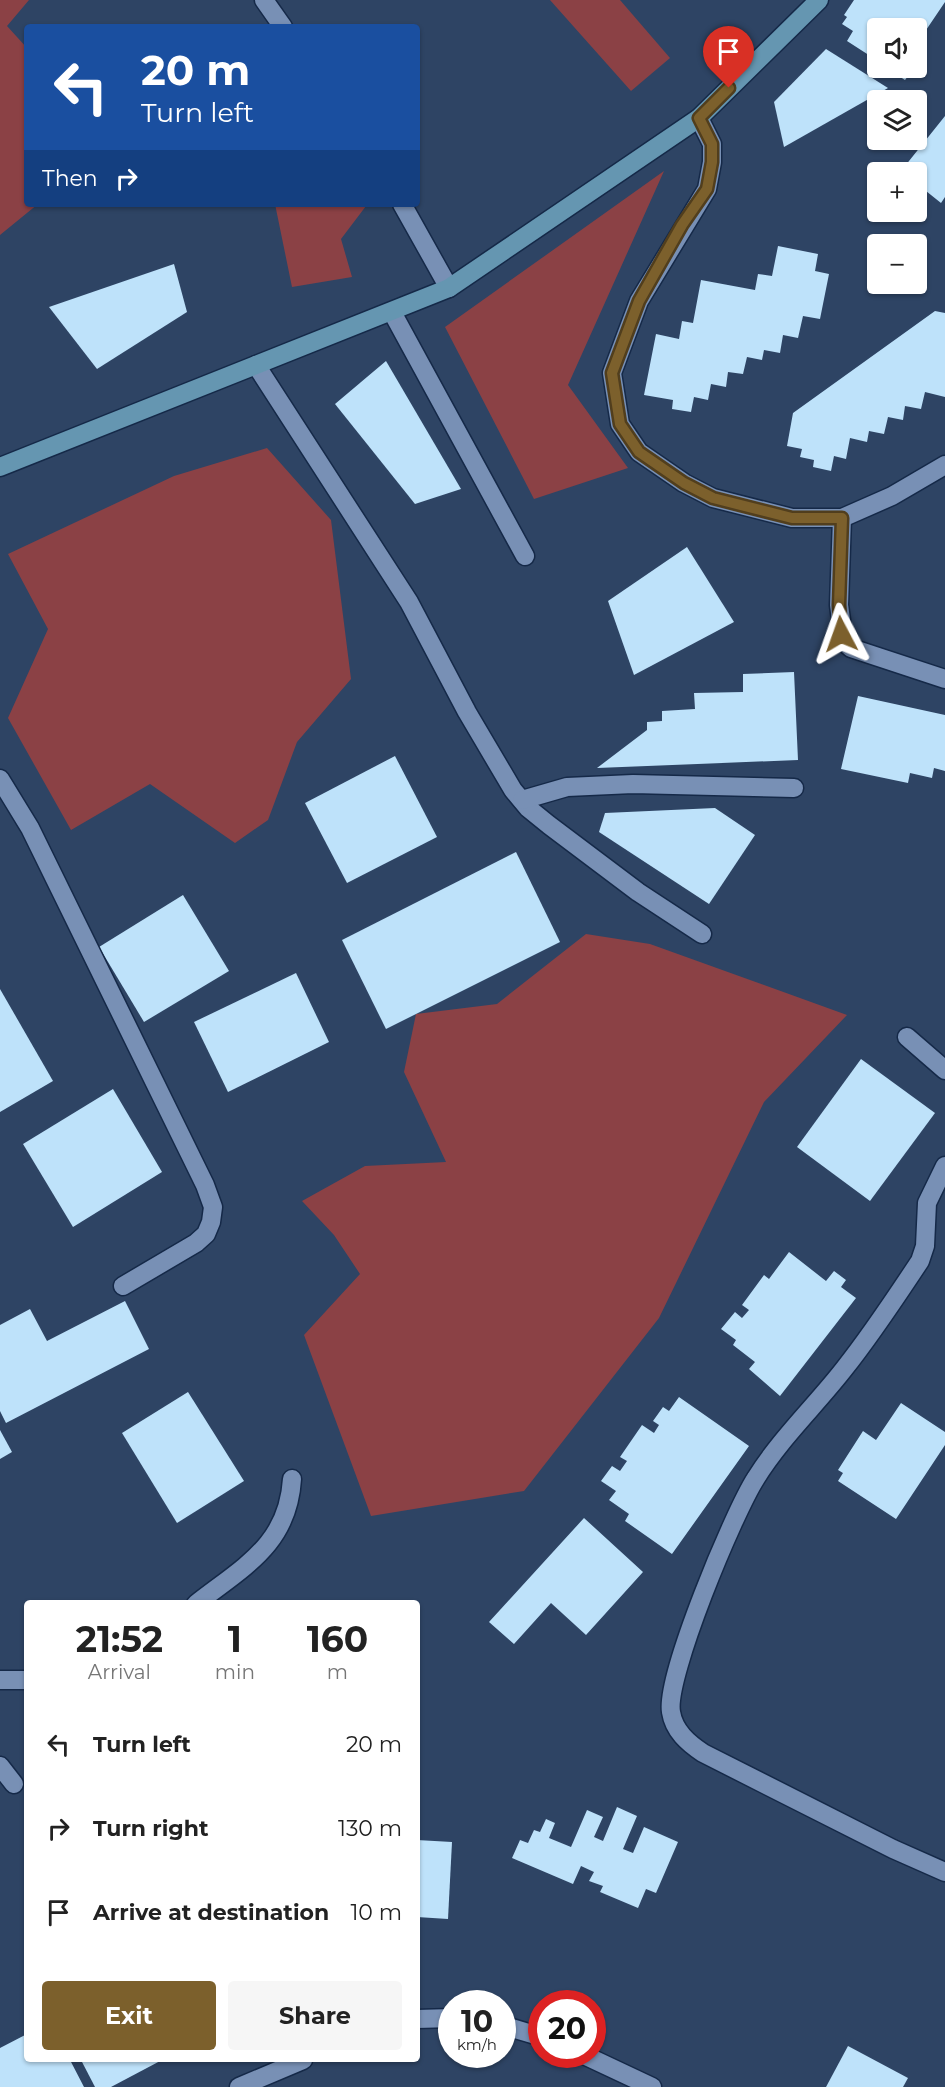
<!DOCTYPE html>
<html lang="en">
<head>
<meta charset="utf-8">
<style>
	body { margin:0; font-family:Montserrat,sans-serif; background:#f6f6f6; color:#222; height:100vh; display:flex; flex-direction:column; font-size:22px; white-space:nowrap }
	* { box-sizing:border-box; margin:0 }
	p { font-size:20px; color:#767676 }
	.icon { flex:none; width:33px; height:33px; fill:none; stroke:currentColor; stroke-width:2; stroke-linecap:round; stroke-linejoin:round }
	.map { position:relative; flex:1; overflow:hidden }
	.drawer { position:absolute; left:24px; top:1600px; width:396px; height:462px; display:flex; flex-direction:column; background:#fff; border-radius:6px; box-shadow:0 2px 4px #0004 }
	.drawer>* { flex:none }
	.banner { position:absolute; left:24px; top:24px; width:396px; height:183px; border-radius:6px; box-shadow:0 2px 4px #0004; background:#1a4fa0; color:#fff; overflow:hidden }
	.tools { position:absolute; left:867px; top:18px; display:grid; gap:12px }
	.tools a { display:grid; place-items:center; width:60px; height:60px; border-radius:6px; background:#fff; box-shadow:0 2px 4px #0004; font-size:30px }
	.speed { position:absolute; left:438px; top:1990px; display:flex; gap:12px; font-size:30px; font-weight:700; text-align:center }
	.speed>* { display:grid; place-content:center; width:78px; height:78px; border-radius:50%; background:#fff; box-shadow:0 2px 4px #0004; line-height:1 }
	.speed small { font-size:15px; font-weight:400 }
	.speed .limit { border:9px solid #d22; background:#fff; color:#111 }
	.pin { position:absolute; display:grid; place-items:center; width:51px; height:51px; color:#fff; margin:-62px -26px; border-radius:50% 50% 50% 0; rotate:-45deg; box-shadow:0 0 6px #0007 }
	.pin .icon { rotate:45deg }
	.me { position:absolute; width:66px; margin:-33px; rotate:356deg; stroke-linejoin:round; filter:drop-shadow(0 0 4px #0008) }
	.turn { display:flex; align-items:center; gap:21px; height:126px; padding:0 18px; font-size:27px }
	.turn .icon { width:78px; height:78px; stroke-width:2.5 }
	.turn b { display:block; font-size:42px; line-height:51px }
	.then { display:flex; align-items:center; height:57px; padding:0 18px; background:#0003; gap:12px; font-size:22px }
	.eta { display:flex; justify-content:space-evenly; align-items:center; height:102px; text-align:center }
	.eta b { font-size:36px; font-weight:700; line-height:42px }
	.button { display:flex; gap:12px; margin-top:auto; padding:12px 18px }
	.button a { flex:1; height:69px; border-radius:6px; background:#7c602c; color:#fff; font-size:24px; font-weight:700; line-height:69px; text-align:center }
	.button a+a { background:#f6f6f6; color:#222 }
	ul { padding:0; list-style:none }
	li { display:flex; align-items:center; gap:18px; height:84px; padding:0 18px }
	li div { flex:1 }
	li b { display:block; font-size:22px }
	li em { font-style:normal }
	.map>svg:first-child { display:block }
	.green { fill:#8b4145 }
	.building { fill:#bee2fa }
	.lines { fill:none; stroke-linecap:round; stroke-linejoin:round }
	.lane-casing { stroke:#152948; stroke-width:21 }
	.street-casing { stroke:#152948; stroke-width:21 }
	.secondary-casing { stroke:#152948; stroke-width:21 }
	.lane { stroke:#7890b5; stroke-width:18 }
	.street { stroke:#7890b5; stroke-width:18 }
	.secondary { stroke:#6596b1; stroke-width:18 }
	.route-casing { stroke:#513e1d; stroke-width:15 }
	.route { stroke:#7c602c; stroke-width:10 }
</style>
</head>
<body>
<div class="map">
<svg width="945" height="2087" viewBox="0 0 945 2087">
	<rect width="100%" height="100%" fill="#2e4464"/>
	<g class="green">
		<polygon points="0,0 29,0 7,26 27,48 27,204 38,204 0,235"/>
		<polygon points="550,0 620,0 670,58 631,91"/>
		<polygon points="664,171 568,385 628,468 534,499 445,327"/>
		<polygon points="275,204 364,204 366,206 341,239 352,277 292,287"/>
		<polygon points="267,448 331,520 351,679 297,742 268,820 235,843 150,784 71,830 8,718 48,629 8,554 174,476"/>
		<polygon points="586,934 650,944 847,1015 764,1102 659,1318 524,1491 371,1516 304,1335 360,1274 334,1235 302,1201 365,1166 446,1162 404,1072 416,1014 497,1004"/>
	</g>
	<g class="building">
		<polygon points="854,0 945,0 945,2 920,39 916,36 916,28 878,28 878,61 847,41 853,31 842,24 847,17 844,15"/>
		<polygon points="826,49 888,88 784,147 774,102"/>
		<polygon points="886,68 914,68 905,80"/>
		<polygon points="945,116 945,197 941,203 916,183 916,172 901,171"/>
		<polygon points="778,246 818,254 815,271 829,274 820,319 803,316 798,338 783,335 780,353 764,350 762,360 747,357 743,374 728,372 726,387 711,384 708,400 694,397 691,412 672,409 673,400 644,395 656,334 679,339 682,321 693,323 701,280 755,290 758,274 772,276"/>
		<polygon points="174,264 187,312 97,369 49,307"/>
		<polygon points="935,311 945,313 945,397 925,392 921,409 905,406 903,420 888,417 884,434 869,431 867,442 850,438 846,459 834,456 831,471 813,467 814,460 800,457 802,449 787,446 793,413"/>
		<polygon points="386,361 461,489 415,504 335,404"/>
		<polygon points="687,547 734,622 634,675 608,601"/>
		<polygon points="794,672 798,760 597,768 647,730 647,722 662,721 662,711 695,709 694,693 743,692 743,674"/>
		<polygon points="858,696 945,715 945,771 934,768 932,778 910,773 908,783 841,769"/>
		<polygon points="395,756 437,837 347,883 305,803"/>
		<polygon points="715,808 755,835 709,904 599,832 605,813"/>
		<polygon points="516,852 560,942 386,1029 342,940"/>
		<polygon points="183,895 229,971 144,1022 99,947"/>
		<polygon points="296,973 329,1042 228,1092 194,1022"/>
		<polygon points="0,989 53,1081 0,1112"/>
		<polygon points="861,1059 935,1113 870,1201 797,1147"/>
		<polygon points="113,1089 162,1172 73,1227 23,1144"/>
		<polygon points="789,1252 826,1281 834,1271 846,1280 841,1287 856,1298 780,1396 749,1369 755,1362 733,1345 736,1340 721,1329 735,1312 742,1318 749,1310 742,1305 764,1275 769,1279"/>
		<polygon points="125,1301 149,1349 6,1423 0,1411 0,1325 30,1309 47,1341"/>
		<polygon points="188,1392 244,1481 177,1523 122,1433"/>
		<polygon points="679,1397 749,1446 672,1554 625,1521 629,1514 609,1500 616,1491 601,1481 612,1466 620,1471 627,1461 620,1457 642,1425 654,1433 659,1425 653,1421 663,1407 669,1411"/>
		<polygon points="901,1403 945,1432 945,1445 896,1519 838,1481 843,1473 838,1470 863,1431 876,1440"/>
		<polygon points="0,1430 12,1452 0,1459"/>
		<polygon points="584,1518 643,1572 586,1635 551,1603 514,1644 489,1622"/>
		<polygon points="617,1807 637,1816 623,1849 633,1853 644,1827 678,1842 656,1893 646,1889 638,1908 600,1892 603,1886 589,1881 594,1872 581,1866 573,1884 512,1858 520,1840 528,1843 534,1830 540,1832 546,1819 555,1823 549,1838 571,1847 587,1810 603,1817 594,1837 603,1841"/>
		<polygon points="417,1840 452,1842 448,1919 417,1917"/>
		<polygon points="27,2034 27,2060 70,2060 84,2087 0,2087 0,2048"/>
		<polygon points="848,2046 908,2078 903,2087 826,2087"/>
		<polygon points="81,2060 162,2060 111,2087 95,2087"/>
	</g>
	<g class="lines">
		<g class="lane-casing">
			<g id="lane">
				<polyline points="699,118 712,144 712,162 707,189 639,301 612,373 620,424 639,452 684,483 713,498 792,518 842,518 892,496 945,465"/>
				<polyline points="842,518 839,605 844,642 851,648 945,679"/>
				<polyline points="0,1766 14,1784"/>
			</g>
		</g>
		<g class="street-casing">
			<g id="street">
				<polyline points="264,0 283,27"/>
				<polyline points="402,204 449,288"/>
				<polyline points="392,312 525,556"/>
				<polyline points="256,365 409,602 467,712 513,790 528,808 549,825 638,892 702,934"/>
				<polyline points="0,779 30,828 205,1185 213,1207 211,1222 206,1234 196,1243 123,1286"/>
				<polyline points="522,800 567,787 633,784 794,788"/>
				<polyline points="907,1037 945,1070"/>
				<path d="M945 1166 927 1203 925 1246 920 1261C896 1297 872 1334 844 1369 816 1405 780 1439 756 1478 734 1512 665 1677 671 1712 674 1731 688 1743 703 1753L893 1849 945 1872"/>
				<path d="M196 1604C243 1567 288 1545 292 1479"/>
				<polyline points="0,1680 27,1680"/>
				<polyline points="417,2019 452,2018"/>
				<polyline points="502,2025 542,2037"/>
				<polyline points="584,2055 652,2087"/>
				<polyline points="239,2087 303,2060"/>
			</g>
		</g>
		<g class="secondary-casing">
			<polyline id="secondary" points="0,467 449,288 699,118 819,0"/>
		</g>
		<use href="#lane" class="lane"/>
		<use href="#street" class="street"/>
		<use href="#secondary" class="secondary"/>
	</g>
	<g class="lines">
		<g class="route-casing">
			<polyline id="route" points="729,88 699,118 712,144 712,162 707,189 682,225 639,301 612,373 620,424 639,452 684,483 713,498 792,518 842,518 839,605 841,634"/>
		</g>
		<use href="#route" class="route"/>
	</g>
</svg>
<div class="tools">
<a><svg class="icon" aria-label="sound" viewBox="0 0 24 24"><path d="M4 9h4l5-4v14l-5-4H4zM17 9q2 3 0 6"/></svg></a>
<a><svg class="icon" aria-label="layers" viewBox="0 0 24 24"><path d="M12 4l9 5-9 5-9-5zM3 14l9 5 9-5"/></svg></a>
<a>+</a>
<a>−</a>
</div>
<div class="speed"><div>10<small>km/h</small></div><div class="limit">20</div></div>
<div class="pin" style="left:729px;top:88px;background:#d93025"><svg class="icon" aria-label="arrive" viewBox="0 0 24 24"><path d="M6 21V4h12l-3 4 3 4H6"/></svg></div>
<svg class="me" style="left:841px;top:634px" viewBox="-20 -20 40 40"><path d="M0-17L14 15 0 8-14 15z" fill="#7c602c" stroke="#fff" stroke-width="4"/></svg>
<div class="banner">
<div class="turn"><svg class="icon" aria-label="left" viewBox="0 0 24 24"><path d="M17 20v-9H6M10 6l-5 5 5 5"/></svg><div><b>20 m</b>Turn left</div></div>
<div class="then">Then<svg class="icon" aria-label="right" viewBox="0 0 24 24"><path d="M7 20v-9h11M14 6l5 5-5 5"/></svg></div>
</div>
<section class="drawer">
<div class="eta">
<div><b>21:52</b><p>Arrival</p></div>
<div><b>1</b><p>min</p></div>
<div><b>160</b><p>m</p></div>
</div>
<ul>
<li><svg class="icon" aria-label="left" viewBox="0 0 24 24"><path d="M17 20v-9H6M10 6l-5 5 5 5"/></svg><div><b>Turn left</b></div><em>20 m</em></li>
<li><svg class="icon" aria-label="right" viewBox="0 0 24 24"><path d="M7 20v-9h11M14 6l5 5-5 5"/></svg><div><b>Turn right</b></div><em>130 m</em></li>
<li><svg class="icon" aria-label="arrive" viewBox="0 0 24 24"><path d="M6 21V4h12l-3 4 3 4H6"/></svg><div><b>Arrive at destination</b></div><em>10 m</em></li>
</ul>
<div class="button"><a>Exit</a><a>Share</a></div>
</section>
</div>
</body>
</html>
